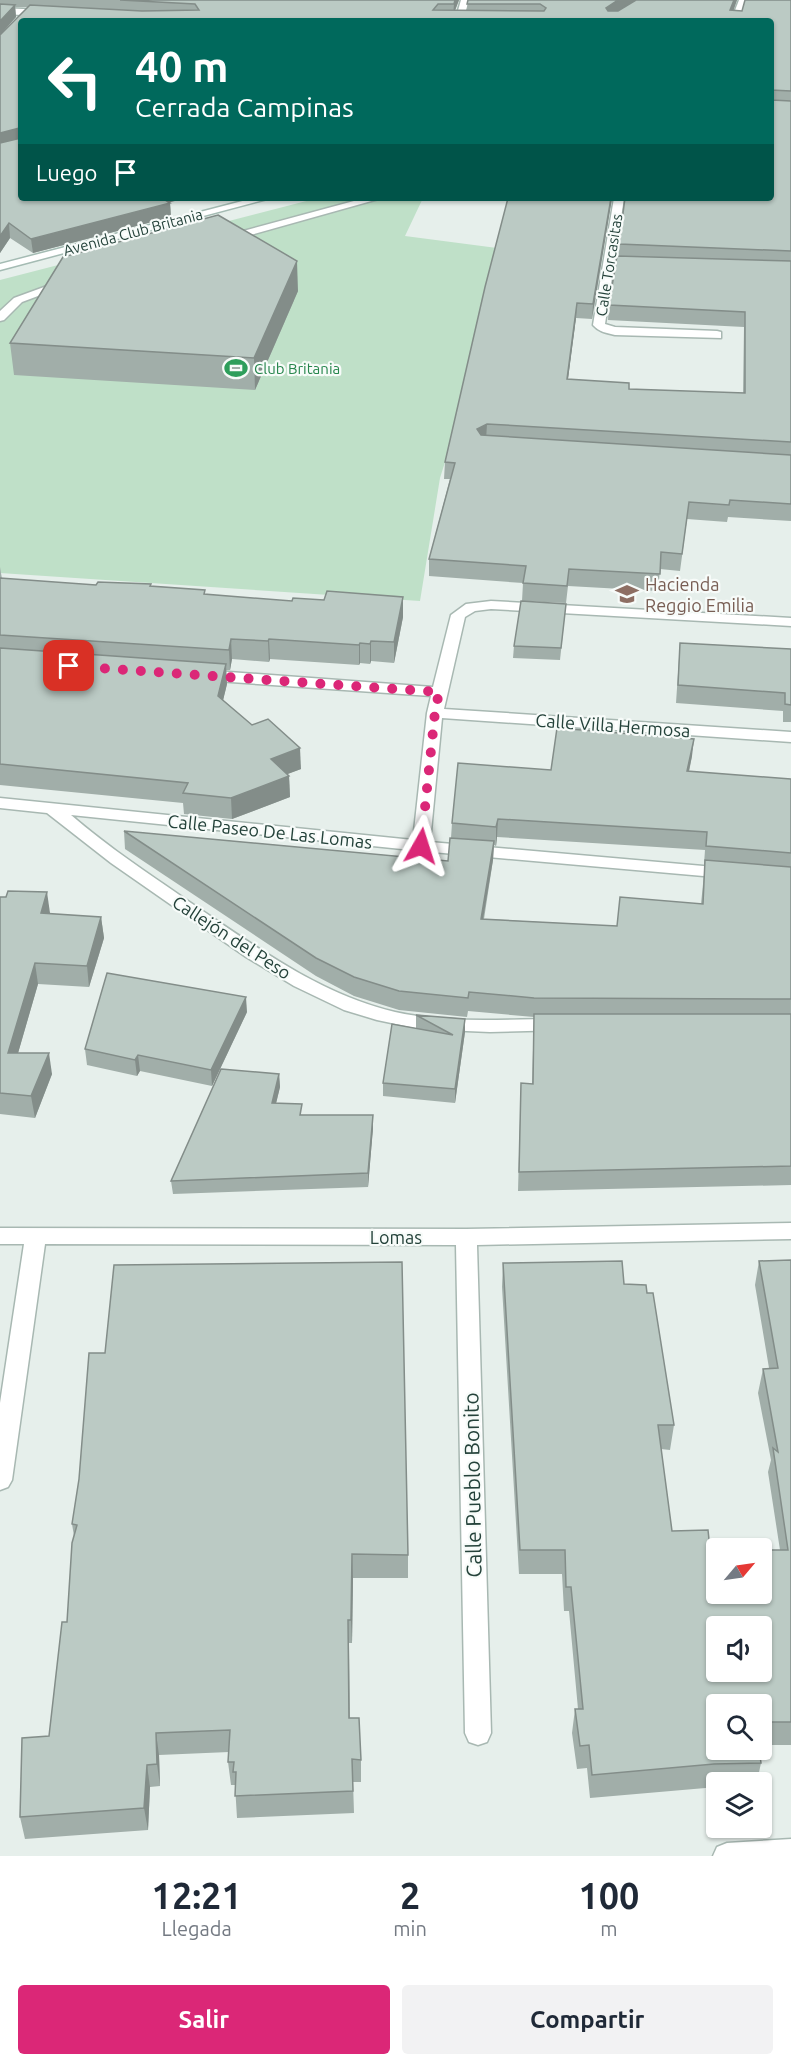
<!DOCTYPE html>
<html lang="es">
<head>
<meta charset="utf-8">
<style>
	body { margin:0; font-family:Ubuntu,sans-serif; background:#f2f2f3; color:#1f2937; height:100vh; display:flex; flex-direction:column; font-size:22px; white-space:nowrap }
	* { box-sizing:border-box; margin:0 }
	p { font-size:20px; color:#747a83 }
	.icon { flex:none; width:33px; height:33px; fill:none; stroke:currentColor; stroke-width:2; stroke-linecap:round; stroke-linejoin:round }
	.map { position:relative; height:1856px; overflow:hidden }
	.side { display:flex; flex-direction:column; background:#fff; flex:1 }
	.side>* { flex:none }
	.top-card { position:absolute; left:18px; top:18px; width:756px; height:183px; border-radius:6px; box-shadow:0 2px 4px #0004; background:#00695c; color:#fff; overflow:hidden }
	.needle { width:39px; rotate:61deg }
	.buttons { position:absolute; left:706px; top:1538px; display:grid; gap:12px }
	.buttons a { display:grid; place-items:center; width:66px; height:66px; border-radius:6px; background:#fff; box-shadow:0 2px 4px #0004; font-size:30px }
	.pin { position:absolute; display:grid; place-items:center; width:51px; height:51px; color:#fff; margin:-26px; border-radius:12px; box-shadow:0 3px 9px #0006 }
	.me { position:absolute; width:66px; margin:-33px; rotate:6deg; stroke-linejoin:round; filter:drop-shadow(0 0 4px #0008) }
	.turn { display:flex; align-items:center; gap:21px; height:126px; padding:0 18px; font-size:27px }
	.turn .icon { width:78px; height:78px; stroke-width:2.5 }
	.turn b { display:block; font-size:42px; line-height:51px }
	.then { display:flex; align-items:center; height:57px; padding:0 18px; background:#0003; gap:12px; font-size:22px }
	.eta { display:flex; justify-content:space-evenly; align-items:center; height:102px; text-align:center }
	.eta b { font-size:36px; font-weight:700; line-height:42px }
	.cta { display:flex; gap:12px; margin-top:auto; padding:12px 18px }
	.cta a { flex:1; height:69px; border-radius:6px; background:#db2777; color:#fff; font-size:24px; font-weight:700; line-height:69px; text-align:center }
	.cta a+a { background:#f2f2f3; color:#1f2937 }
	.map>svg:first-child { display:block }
	.green { fill:#bfe0c8 }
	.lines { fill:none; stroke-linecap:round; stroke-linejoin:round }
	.service-casing { stroke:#a8b8b2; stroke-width:3 }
	.minor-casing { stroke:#a8b8b2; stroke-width:3 }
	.secondary-casing { stroke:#a4bbb3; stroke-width:3 }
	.service { fill:#fff; fill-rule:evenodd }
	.minor { fill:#fff; fill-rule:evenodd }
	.secondary { fill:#fff; fill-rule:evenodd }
	.wall { fill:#a1aea9; fill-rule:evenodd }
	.shaded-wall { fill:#838d89 }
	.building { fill:#bbcac4; stroke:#838d89; stroke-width:1.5; fill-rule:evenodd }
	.route { stroke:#db2777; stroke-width:10; stroke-dasharray:0 18 }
	.labels { text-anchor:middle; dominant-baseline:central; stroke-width:4.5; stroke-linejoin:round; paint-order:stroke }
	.far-street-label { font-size:15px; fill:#24423a; stroke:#f7fbf9 }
	.far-leisure-label { font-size:15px; fill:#27864d; stroke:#f7fbf9; text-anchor:start }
	.education-label { font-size:18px; fill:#785e54; stroke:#f7fbf9; text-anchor:start }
	.street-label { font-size:18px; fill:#24423a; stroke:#f7fbf9 }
	.near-street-label { font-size:21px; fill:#24423a; stroke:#f7fbf9 }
</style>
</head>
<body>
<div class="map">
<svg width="791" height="1856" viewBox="0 0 791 1856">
	<rect width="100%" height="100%" fill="#e6efeb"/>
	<polygon class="green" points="318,198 423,198 405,236 497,248 464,402 440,478 420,601 0,573 0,280"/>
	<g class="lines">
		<g class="service-casing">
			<g id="service">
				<polygon points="365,198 382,198 229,241 225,242 219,239 221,237"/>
				<polygon points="66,279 70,280 70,284 22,302 4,320 0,321 0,311 14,298"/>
			</g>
		</g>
		<g class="minor-casing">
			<g id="minor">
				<polygon points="461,0 469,0 463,20 455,21"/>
				<polygon points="739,0 747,0 739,21 731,21"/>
				<polygon points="0,8 46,10 50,13 46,16 0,14"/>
				<path d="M614 198H624L605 324 615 327 717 331 721 332V338L615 335C607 333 599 332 593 325Z"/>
				<path d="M491 601 791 618V626L491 609 475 611 465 617 444 709 791 732V742L442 718 430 842 726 868 732 869 735 873 732 877 726 878 421 851 71 815C108 847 148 873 188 901 252 944 318 994 395 1012 448 1024 504 1019 558 1019L565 1020 567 1025 565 1030 490 1032 420 1029 377 1020 344 1010 294 986 246 957 111 863 47 813 0 808V798L413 840 427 713 431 696 202 680 194 675 202 670 433 687 451 615 466 604Z"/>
				<polygon points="791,1223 791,1239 477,1245 491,1733 487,1742 478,1745 469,1742 465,1733 456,1245 45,1244 12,1480 8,1487 0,1490 0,1403 24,1244 0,1244 0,1228 466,1229"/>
				<polygon points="791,1839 791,1856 713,1856 717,1847 727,1843"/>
			</g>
		</g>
		<g class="secondary-casing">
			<polygon id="secondary" points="254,198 271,198 0,270 0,264"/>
		</g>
		<use href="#service" class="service"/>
		<use href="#minor" class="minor"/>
		<use href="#secondary" class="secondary"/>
	</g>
	<g class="wall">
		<polygon points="0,0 459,0 455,10 467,10 468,0 737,0 733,10 742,11 791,0 791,521 728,517 727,522 687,519 680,571 660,569 658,591 568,586 566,603 522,601 523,583 429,576 429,559 450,479 444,479 445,462 508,198 612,198 592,319 576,318 568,379 629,389 743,393 744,327 608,320 609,305 618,256 619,244 771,198 21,21 21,198 188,198 169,202 170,203 171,217 33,253 10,238 0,253 0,35 28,7 15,7 16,17 0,35"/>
		<polygon points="298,291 255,390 14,375 10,343"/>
		<polygon points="0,567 2,579 96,585 151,584 151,586 205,590 205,594 403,617 394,663 371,661 370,664 360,663 359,665 270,659 269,662 232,659 230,670 226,670 227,684 223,700 301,769 287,774 289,776 290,797 232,819 184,814 183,803 0,785"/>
		<polygon points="566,604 560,660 513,658 514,646"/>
		<polygon points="680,643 791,649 791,722 783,722 783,711 676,703"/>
		<path d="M692 756 689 772 791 779V1185L518 1191 521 1083 532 1084 534 1017 468 1011 467 1017 399 1010 354 996 316 976 125 849 124 831 448 861 451 838 452 823 551 770ZM497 837 705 850 704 864H705L701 904 617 926 484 919 493 860 494 845 496 846Z"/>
		<polygon points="0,897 50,914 101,917 104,938 89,987 38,984 18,1053 52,1074 35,1118 0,1114"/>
		<polygon points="247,1012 212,1086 140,1071 137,1076 87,1065 85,1049"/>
		<polygon points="416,1015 465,1019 465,1032 455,1103 383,1096 383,1083 416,1028"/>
		<polygon points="279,1074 280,1087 276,1103 302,1115 373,1128 368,1187 173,1194 171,1181"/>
		<polygon points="791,1260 791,1745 762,1745 762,1704 717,1704 761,1763 757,1782 717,1782 717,1787 590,1798 587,1768 577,1769 572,1733 575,1709 578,1709 569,1611 564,1611 562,1574 519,1574 502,1287 503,1263 624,1284 647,1293 674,1425 670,1450 661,1449 672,1531 710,1549 780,1550 768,1472 771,1460 758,1393 763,1369 769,1368 755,1285 759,1261"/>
		<polygon points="72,1524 408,1555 408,1578 353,1578 352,1643 349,1643 350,1718 361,1760 361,1782 353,1782 354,1813 237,1818 235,1785 231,1785 228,1762 229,1752 159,1755 160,1786 150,1787 148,1830 25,1839 20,1817 49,1736 67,1622 74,1536"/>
	</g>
	<g class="shaded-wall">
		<polygon points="455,0 459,0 453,16 454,4"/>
		<polygon points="618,0 636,0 605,21 606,8"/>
		<polygon points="734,0 737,0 730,21 730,10"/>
		<polygon points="15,5 16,17 0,35 0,21"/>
		<polygon points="19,128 20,142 0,147 0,133"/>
		<polygon points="152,198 188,198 153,206"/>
		<polygon points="611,198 612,198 592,319 593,304"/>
		<polygon points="170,203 171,217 33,253 31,239"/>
		<polygon points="9,223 10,238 0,253 0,236"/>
		<polygon points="297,261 298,291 255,390 254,358"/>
		<polygon points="577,303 576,318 566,394 567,379"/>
		<polygon points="487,424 486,440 477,445 477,429"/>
		<polygon points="403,597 403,617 394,663 394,642"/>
		<polygon points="231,639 232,659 230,670 229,650"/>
		<polygon points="269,639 270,659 269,662 268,641"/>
		<polygon points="371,641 371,661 370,664 370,644"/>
		<polygon points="360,643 360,663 359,665 359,645"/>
		<polygon points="226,664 227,684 219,717 218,696"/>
		<polygon points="694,739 692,756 685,789 687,771"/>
		<polygon points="300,748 301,769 272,780 271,759"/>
		<polygon points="289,776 290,797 232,819 231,798"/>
		<polygon points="498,819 497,837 496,846 496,827"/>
		<polygon points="494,841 493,860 480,937 481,919"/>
		<polygon points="47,892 50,913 41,913"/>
		<polygon points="101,917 104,938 89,987 87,966"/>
		<polygon points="35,963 38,984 12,1074 8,1053"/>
		<polygon points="246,997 247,1012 212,1086 211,1070"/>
		<polygon points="465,1019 465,1032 455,1103 455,1089"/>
		<polygon points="49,1053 52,1074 35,1118 31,1096"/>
		<polygon points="138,1055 140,1071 137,1076 135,1060"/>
		<polygon points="279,1074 280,1087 273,1116 272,1103"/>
		<polygon points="373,1115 373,1128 368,1187 368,1173"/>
		<polygon points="352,1554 353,1578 352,1643 351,1620"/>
		<polygon points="156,1733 159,1755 160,1786 157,1764"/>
		<polygon points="147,1765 150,1787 148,1830 144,1808"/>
	</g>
	<g class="building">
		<polygon points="120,0 455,0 454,4 438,4 433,10 544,11 546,8 540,4 467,4 468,0 618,0 606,8 608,11 618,11 636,0 734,0 730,10 742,11 745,0 791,0 791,91 771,90 771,21 21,21 21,130 19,128 0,133 0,35 30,5 142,11 199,10 195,4"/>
		<polygon points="0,4 15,5 0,21"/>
		<polygon points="771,91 772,100 791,101 791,251 619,244 625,198 771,198"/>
		<polygon points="21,138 21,198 162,198 170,203 31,239 9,223 0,236 0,143"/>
		<polygon points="508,198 611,198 593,304 577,303 567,379 629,383 629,389 745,393 745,312 609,305 617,256 791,261 791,442 487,424 477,429 481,435 791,455 791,504 730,500 729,505 689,502 682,554 661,552 660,574 569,569 567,586 523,583 526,566 429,559 455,463 445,462 485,287"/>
		<polygon points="218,215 297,261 254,358 10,343 63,257"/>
		<polygon points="0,578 96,585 98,582 151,584 150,586 205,590 204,594 292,601 293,598 324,600 327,591 403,597 394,642 371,641 370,644 360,643 359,645 269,639 268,641 231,639 229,650 0,635"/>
		<polygon points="521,601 566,604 561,648 514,646"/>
		<polygon points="680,643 791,649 791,705 785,704 785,693 678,685"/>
		<polygon points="0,648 226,664 218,696 252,725 268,719 300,748 271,759 289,776 231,798 183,793 188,783 0,764"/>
		<polygon points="557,728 694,739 687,771 791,779 791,853 706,846 707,832 498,819 496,827 452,823 458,763 551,770"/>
		<polygon points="124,831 448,861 450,838 494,841 481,919 617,926 620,897 703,904 705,860 791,867 791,999 534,998 469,992 468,998 399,991 354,977 316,958"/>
		<polygon points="8,891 47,892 41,913 101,917 87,966 35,963 8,1053 49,1053 31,1096 0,1093 0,897 6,897"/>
		<polygon points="107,973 246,997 211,1070 138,1055 135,1060 85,1049"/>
		<polygon points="534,1014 791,1014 791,1166 519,1172 521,1083 533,1084"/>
		<polygon points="416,1015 465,1019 455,1089 383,1083 392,1024 453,1035"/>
		<polygon points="221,1069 279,1074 272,1103 302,1104 300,1115 373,1115 368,1173 171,1181"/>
		<path d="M791 1260V1722H762V1704H717V1749H759L761 1763 714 1764 592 1775 589 1745 580 1746 575 1709H583L571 1587H566L565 1550H520L503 1263 622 1261 624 1284 646 1285 647 1293H653L674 1425H658L672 1531 708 1530 710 1549H717V1593H762V1550H788L773 1448 778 1452 763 1369 778 1368 759 1261ZM717 1626H762V1671H717Z"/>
		<polygon points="402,1262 408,1555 352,1554 351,1620 348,1620 349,1718 359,1718 361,1760 352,1759 353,1791 235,1796 236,1772 233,1772 234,1762 228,1762 230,1730 156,1733 157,1764 147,1765 144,1808 20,1817 22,1738 49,1736 62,1622 67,1622 72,1543 77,1525 72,1524 79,1479 89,1353 105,1353 114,1265"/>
	</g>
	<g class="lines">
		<polyline class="route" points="69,666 439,692 435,712 421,846"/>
	</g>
	<defs>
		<g id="stadium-bare" transform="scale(1.8)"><path d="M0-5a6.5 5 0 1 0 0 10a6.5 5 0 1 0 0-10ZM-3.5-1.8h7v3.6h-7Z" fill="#2e9e5b" stroke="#f7fbf9" stroke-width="2.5" paint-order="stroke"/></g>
		<g id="school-bare" transform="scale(1.8)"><path d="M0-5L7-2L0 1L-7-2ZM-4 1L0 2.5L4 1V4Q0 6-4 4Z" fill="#8d6e63" stroke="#f7fbf9" stroke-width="2.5" paint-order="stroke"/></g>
	</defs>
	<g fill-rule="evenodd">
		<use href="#stadium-bare" x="236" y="368"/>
		<use href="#school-bare" x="627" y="594"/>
	</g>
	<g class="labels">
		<g class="far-street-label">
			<text transform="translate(133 232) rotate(-15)">Avenida Club Britania</text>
			<text transform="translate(609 265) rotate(-81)">Calle Torcasitas</text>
		</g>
		<g class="far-leisure-label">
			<text x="254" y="368">Club Britania</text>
		</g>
		<g class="education-label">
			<text x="645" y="584">Hacienda<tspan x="645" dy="21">Reggio Emilia</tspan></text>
		</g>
		<g class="street-label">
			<text transform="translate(613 725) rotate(4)">Calle Villa Hermosa</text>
			<text transform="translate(270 831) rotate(6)">Calle Paseo De Las Lomas</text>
			<text transform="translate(232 937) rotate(33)">Callejón del Peso</text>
			<text x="396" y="1237">Lomas</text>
		</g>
		<g class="near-street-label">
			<text transform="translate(472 1485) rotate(-91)">Calle Pueblo Bonito</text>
		</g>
	</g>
</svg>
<div class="buttons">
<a><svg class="needle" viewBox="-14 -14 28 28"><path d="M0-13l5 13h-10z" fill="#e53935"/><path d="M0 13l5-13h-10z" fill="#747a83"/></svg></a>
<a><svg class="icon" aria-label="sound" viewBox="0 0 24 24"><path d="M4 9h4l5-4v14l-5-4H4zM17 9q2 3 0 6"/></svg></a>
<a><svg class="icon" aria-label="search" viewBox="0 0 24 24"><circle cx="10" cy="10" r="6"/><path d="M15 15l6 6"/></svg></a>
<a><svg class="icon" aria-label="layers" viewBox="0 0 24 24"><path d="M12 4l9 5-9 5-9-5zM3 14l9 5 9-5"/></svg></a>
</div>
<div class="pin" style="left:69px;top:666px;background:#d93025"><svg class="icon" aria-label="arrive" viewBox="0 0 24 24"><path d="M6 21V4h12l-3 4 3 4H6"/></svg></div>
<svg class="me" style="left:421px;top:846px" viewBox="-20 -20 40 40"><path d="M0-17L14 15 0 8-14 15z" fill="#db2777" stroke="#fff" stroke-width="4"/></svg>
<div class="top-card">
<div class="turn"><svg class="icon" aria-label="left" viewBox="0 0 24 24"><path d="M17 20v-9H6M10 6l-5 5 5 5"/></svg><div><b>40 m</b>Cerrada Campinas</div></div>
<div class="then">Luego<svg class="icon" aria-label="arrive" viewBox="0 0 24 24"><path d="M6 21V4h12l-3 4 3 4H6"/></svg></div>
</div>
</div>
<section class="side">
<div class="eta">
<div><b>12:21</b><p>Llegada</p></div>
<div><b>2</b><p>min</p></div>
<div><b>100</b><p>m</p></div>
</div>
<div class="cta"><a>Salir</a><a>Compartir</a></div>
</section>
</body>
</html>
